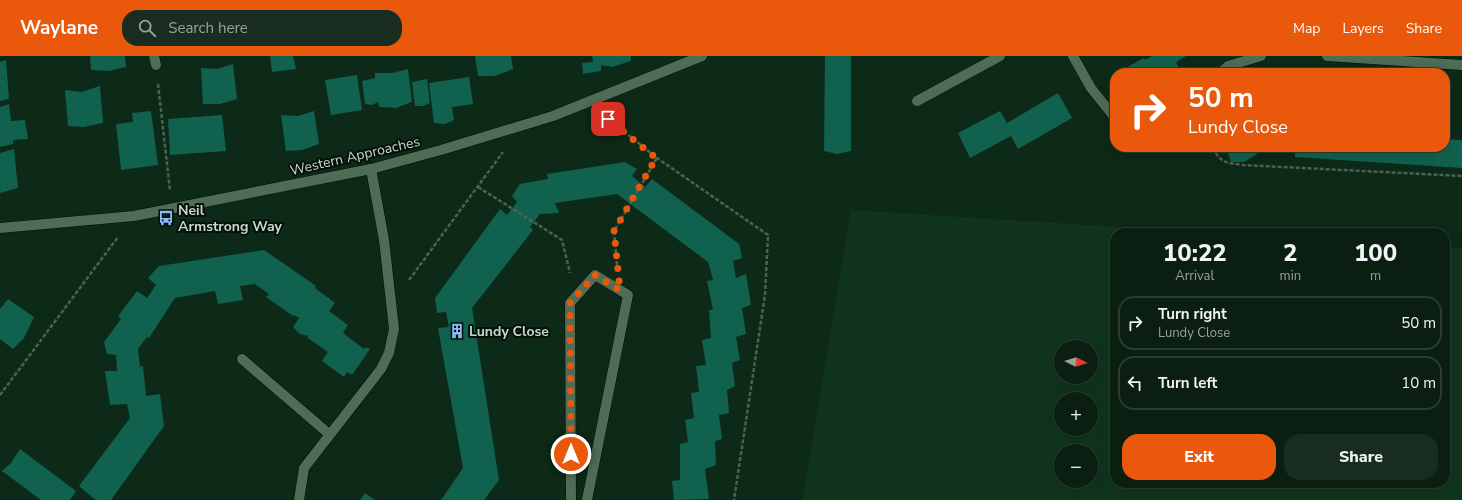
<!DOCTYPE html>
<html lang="en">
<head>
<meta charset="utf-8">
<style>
	body { margin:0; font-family:"Nunito Sans",sans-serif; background:#182c1f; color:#f1f3f6; height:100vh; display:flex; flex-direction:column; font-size:15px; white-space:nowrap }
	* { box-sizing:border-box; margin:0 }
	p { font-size:13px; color:#99a29f }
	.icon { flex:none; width:22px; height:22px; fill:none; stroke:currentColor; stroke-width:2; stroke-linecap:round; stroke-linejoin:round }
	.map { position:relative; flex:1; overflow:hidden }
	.sheet { position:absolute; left:1110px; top:172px; width:340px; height:260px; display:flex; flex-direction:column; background:#0a1f11; border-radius:16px; box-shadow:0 4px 16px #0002,0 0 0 1px #2a3d31 }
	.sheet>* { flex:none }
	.guide { position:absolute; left:1110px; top:12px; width:340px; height:84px; border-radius:16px; box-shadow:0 4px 16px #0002,0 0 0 1px #2a3d31; background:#ea580c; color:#fff; overflow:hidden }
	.needle { width:26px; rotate:95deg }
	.controls { position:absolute; left:1054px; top:284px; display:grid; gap:8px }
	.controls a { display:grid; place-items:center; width:44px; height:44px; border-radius:50%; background:#0a1f11; box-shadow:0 4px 16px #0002,0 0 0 1px #2a3d31; font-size:20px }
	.pin { position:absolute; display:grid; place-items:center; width:34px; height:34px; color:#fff; margin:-17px; border-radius:8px; box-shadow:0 2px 6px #0006 }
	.me { position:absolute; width:44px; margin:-22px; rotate:0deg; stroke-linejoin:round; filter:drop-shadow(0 0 3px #0008) }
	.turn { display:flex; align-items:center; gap:14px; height:84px; padding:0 12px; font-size:18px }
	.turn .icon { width:52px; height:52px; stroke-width:2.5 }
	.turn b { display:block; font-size:28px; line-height:34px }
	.eta { display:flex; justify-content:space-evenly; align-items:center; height:68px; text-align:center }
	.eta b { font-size:24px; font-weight:800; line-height:28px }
	.button { display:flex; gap:8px; margin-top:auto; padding:8px 12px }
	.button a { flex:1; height:46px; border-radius:16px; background:#ea580c; color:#fff; font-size:16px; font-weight:800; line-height:46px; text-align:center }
	.button a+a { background:#182c1f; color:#f1f3f6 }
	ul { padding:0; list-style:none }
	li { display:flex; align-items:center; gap:12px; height:54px; margin:0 8px 6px; padding:0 4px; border:2px solid #2a3d31; border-radius:16px }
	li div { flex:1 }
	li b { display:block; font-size:15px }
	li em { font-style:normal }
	header { display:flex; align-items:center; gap:24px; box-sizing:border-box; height:56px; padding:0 20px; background:#ea580c; color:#fff }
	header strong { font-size:19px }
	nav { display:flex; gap:22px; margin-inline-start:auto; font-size:14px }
	.search { width:280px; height:36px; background:#182c1f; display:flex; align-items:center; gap:10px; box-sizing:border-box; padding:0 14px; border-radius:16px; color:#99a29f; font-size:15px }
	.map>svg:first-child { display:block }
	.built { fill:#11341d; fill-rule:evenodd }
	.building { fill:#11614f }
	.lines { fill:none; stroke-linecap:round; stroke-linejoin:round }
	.service-casing { stroke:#001103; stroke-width:11 }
	.minor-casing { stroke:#001103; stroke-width:11 }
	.tertiary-casing { stroke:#001103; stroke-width:11 }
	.path { stroke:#4b6353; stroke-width:2.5; stroke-dasharray:4 2; stroke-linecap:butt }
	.service { stroke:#4f6c56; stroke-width:10 }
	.minor { stroke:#4f6c56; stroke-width:10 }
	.tertiary { stroke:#4f6c56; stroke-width:10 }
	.route { stroke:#ea580c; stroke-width:7; stroke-dasharray:0 12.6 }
	.labels { text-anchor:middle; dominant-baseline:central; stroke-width:4; stroke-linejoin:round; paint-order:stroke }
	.street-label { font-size:14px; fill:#c8d8cb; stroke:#040f07 }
	.poi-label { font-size:14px; font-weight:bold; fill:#c8d8cb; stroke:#040f07; text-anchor:start }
</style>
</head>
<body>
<header>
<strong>Waylane</strong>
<div class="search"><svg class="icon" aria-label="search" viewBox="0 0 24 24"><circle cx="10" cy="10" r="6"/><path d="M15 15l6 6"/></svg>Search here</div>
<nav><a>Map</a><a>Layers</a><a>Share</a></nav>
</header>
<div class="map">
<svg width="1462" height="444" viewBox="0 0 1462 444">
	<rect width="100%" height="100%" fill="#0d2917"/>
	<path class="built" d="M851 154 1216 177H1115V427H1445V191L1462 192V444H802ZM1061 291H1091V321H1061ZM1061 343H1091V373H1061ZM1061 395H1091V425H1061Z"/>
	<g class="building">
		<polygon points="90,0 125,0 126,11 109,15 91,14"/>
		<polygon points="270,0 293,0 296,13 272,16"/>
		<polygon points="475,0 511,0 513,13 495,20 478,20"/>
		<polygon points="592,0 631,0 631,5 612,11 601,9 601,15 583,18 582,7 593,6"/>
		<polygon points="825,0 851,0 851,95 837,98 824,95"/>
		<polygon points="1152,0 1186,0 1176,6 1179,12 1171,17 1123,17 1122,14 1144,2 1145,4"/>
		<polygon points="6,4 9,43 0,45 0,6"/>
		<polygon points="233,8 237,43 220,48 203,48 201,12 217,13"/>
		<polygon points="408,13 412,46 396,52 379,51 378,46 372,49 365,48 362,25 375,22 375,17 392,17"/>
		<polygon points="357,19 362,54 331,59 325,24"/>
		<polygon points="469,21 473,48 452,51 454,64 445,68 434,67 429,27"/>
		<polygon points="427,23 430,47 423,50 415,50 412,26"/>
		<polygon points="100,30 103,67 84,71 68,70 65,34 81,36"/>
		<polygon points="1058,37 1072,62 1018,93 1011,80 970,102 958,77 1000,55 1007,67"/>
		<polygon points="9,48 11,65 25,64 28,83 13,84 13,88 0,91 0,51"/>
		<polygon points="151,55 158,109 121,114 116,68 133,66 132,57"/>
		<polygon points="314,55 319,88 302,94 286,95 281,59 298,60"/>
		<polygon points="222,59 226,95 170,99 168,63"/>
		<polygon points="1445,83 1462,84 1462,112 1295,101 1295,91 1445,91"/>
		<polygon points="1226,91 1255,91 1257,98 1244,106 1231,106"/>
		<polygon points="14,93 18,132 0,137 0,97"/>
		<polygon points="625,106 637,113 632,120 645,131 652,123 739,188 742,202 733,205 736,222 746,218 751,249 742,252 746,278 736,281 740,304 732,307 735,330 727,334 729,357 719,359 722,383 715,385 716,409 705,413 709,443 674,444 672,425 680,424 680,388 688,386 685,364 694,362 691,337 699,336 696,310 706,309 702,284 711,282 709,254 713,254 707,225 713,224 708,206 617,138 555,147 559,157 540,158 530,171 533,174 472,252 499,424 484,444 441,444 463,412 438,272 449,271 446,256 437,257 435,242 500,153 507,159 517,146 512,140 520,128 548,123 547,118"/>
		<polygon points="264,194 316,230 315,232 335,247 329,255 348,269 343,277 364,293 366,291 370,293 352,319 347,316 344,321 322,305 328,296 308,282 308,280 300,278 293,271 299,262 294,259 293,260 266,241 269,238 255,228 240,230 243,244 218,248 215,235 175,242 149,282 147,281 138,293 140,311 143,310 146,340 160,338 164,370 111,444 96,444 92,441 79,430 130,362 127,348 110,349 105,315 117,315 116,299 107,298 104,286 121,263 118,260 137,235 147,242 156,229 148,222 159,210"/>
		<polygon points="8,243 34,261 24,282 13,293 0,283 0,253"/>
		<polygon points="20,393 76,435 70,444 41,444 2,415 11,407"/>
		<polygon points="365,437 375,444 360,444"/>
	</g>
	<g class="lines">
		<g class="service-casing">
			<polyline id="service" points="917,45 1000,0"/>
		</g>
		<g class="minor-casing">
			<g id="minor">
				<polyline points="154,0 156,9"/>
				<polyline points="1073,0 1091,32 1115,62"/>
				<polyline points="1327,0 1462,9"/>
				<polyline points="1220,17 1228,10 1261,0"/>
				<polyline points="242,303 329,378"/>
				<polyline points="299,444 304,412 381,313 389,297 394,273 384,184 371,113"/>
				<polyline points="571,444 570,247 595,219 628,239 587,444"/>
			</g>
		</g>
		<g class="tertiary-casing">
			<polyline id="tertiary" points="0,172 134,160 371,113 441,94 553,60 702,0"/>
		</g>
		<g class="path">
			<polyline points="158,28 170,134"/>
			<polyline points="605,60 657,102 768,179 765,239 734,444"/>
			<path d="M1214 91C1218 107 1228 107 1243 109L1462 120"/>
			<polyline points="478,131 562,184 570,217"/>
			<polyline points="617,209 614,175 657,102"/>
			<polyline points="409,224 503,96"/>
			<polyline points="0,339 118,181"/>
		</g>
		<use href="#service" class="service"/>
		<use href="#minor" class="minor"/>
		<use href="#tertiary" class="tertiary"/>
	</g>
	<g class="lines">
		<polyline class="route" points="571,398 570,247 595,219 620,234 614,175 656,102 608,63"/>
	</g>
	<defs>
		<g id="bus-bare" transform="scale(1.2)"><path d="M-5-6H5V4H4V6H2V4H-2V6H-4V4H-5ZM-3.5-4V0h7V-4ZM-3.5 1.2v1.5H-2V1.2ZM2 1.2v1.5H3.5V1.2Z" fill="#8cb9fc" stroke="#040f07" stroke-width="2.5" paint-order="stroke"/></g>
		<g id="building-bare" transform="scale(1.2)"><path d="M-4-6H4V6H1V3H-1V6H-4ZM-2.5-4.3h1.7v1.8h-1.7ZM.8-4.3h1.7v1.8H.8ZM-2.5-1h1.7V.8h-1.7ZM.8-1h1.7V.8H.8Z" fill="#8cb9fc" stroke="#040f07" stroke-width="2.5" paint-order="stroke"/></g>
	</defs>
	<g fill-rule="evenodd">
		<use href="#bus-bare" x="166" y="162"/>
		<use href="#building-bare" x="457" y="275"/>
	</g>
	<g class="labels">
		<g class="street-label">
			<text transform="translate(355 100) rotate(-13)">Western Approaches</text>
		</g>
		<g class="poi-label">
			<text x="178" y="154">Neil<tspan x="178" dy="16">Armstrong Way</tspan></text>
			<text x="469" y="275">Lundy Close</text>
		</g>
	</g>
</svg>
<div class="controls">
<a><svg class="needle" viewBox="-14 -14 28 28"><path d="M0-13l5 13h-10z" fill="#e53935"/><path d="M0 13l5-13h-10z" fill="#99a29f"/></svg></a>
<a>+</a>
<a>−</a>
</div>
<div class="pin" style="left:608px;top:63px;background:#d93025"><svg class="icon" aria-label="arrive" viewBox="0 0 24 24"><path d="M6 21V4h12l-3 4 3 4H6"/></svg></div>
<svg class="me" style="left:571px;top:398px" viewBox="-20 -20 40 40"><circle r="17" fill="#ea580c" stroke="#fff" stroke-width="3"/><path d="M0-11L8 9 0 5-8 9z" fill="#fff"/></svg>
<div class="guide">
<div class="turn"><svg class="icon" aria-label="right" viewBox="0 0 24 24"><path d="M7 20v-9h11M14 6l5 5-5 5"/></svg><div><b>50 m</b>Lundy Close</div></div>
</div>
<section class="sheet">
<div class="eta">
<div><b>10:22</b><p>Arrival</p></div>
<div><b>2</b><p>min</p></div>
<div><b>100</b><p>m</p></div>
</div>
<ul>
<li><svg class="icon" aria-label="right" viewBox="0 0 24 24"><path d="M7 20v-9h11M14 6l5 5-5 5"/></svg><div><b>Turn right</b><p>Lundy Close</p></div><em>50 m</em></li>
<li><svg class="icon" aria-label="left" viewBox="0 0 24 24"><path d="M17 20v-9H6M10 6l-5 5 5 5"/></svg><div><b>Turn left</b></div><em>10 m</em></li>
</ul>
<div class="button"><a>Exit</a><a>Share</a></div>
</section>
</div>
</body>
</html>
